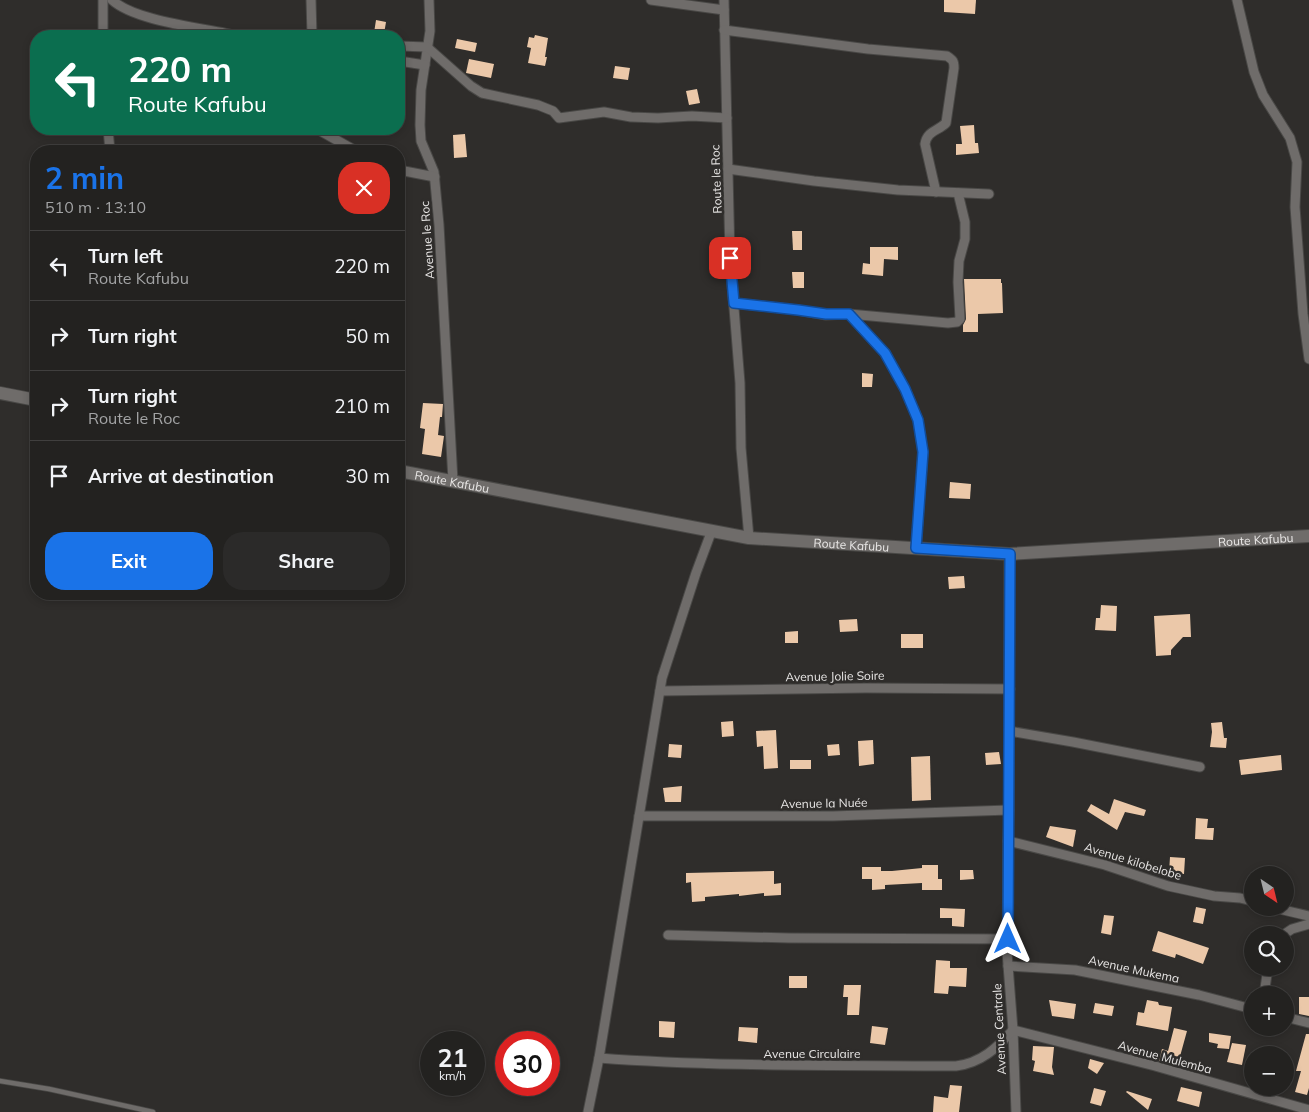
<!DOCTYPE html>
<html lang="en">
<head>
<meta charset="utf-8">
<style>
	body { margin:0; font-family:Mulish,sans-serif; background:#2b2a29; color:#f1f3f6; height:100vh; display:flex; flex-direction:column; font-size:19px; white-space:nowrap }
	* { box-sizing:border-box; margin:0 }
	p { font-size:16px; color:#a3a4a5 }
	.icon { flex:none; width:28px; height:28px; fill:none; stroke:currentColor; stroke-width:2; stroke-linecap:round; stroke-linejoin:round }
	.map { position:relative; flex:1; overflow:hidden }
	.side { position:absolute; left:30px; top:145px; width:375px; height:455px; display:flex; flex-direction:column; background:#232220; border-radius:20px; box-shadow:0 2px 8px #0003,0 0 0 1px #403f3e }
	.side>* { flex:none }
	.top-card { position:absolute; left:30px; top:30px; width:375px; height:105px; border-radius:20px; box-shadow:0 2px 8px #0003,0 0 0 1px #403f3e; background:#0b6e4f; color:#fff; overflow:hidden }
	.needle { width:32px; rotate:145deg }
	.fabs { position:absolute; left:1244px; top:866px; display:grid; gap:10px }
	.fabs a { display:grid; place-items:center; width:50px; height:50px; border-radius:50%; background:#232220; box-shadow:0 2px 8px #0003,0 0 0 1px #403f3e; font-size:25px }
	.speed { position:absolute; left:420px; top:1031px; display:flex; gap:10px; font-size:25px; font-weight:700; text-align:center }
	.speed>* { display:grid; place-content:center; width:65px; height:65px; border-radius:50%; background:#232220; box-shadow:0 2px 8px #0003,0 0 0 1px #403f3e; line-height:1 }
	.speed small { font-size:12px; font-weight:400 }
	.speed .limit { border:8px solid #d22; background:#fff; color:#111 }
	.pin { position:absolute; display:grid; place-items:center; width:42px; height:42px; color:#fff; margin:-21px; border-radius:10px; box-shadow:0 2px 8px #0006 }
	.me { position:absolute; width:55px; margin:-28px; rotate:0deg; stroke-linejoin:round; filter:drop-shadow(0 0 4px #0008) }
	.turn { display:flex; align-items:center; gap:18px; height:105px; padding:0 15px; font-size:22px }
	.turn .icon { width:65px; height:65px; stroke-width:2.5 }
	.turn b { display:block; font-size:35px; line-height:42px }
	.round { display:grid; place-items:center; flex:none; width:52px; height:52px; border-radius:20px; background:#2b2a29 }
	.summary { display:flex; align-items:center; justify-content:space-between; height:85px; padding:0 15px }
	h1 { font-size:30px; font-weight:700; line-height:38px; color:#1a73e8 }
	.action { display:flex; gap:10px; margin-top:auto; padding:10px 15px }
	.action a { flex:1; height:58px; border-radius:20px; background:#1a73e8; color:#fff; font-size:20px; font-weight:700; line-height:58px; text-align:center }
	.action a+a { background:#2b2a29; color:#f1f3f6 }
	ul { padding:0; list-style:none }
	li { display:flex; align-items:center; gap:15px; height:70px; padding:0 15px; border-top:1px solid #403f3e }
	li div { flex:1 }
	li b { display:block; font-size:19px }
	li em { font-style:normal }
	.map>svg:first-child { display:block }
	.building { fill:#ebc8a9 }
	.lines { fill:none; stroke-linecap:round; stroke-linejoin:round }
	.service-casing { stroke:#494846; stroke-width:6 }
	.minor-casing { stroke:#494846; stroke-width:11 }
	.secondary-casing { stroke:#494846; stroke-width:14 }
	.service { stroke:#6f6c6a; stroke-width:4.5 }
	.minor { stroke:#6f6c6a; stroke-width:9 }
	.secondary { stroke:#6f6c6a; stroke-width:12 }
	.route-casing { stroke:#114b97; stroke-width:12 }
	.route { stroke:#1a73e8; stroke-width:9 }
	.labels { text-anchor:middle; dominant-baseline:central; stroke-width:5; stroke-linejoin:round; paint-order:stroke }
	.street-label { font-size:12px; fill:#e9e7e6; stroke:#2f2d2b }
</style>
</head>
<body>
<div class="map">
<svg width="1309" height="1112" viewBox="0 0 1309 1112">
	<rect width="100%" height="100%" fill="#2f2d2b"/>
	<g class="building">
		<polygon points="944,0 976,0 975,14 944,12"/>
		<polygon points="376,20 386,22 384,34 374,33"/>
		<polygon points="535,35 548,38 545,57 547,57 545,66 528,63 531,48 527,47 529,37 534,38"/>
		<polygon points="457,39 477,43 475,52 455,48"/>
		<polygon points="469,59 494,64 491,78 466,73"/>
		<polygon points="615,66 630,68 628,80 613,78"/>
		<polygon points="697,89 700,103 689,105 686,91"/>
		<polygon points="974,125 975,143 978,143 979,153 956,155 956,144 962,144 960,126"/>
		<polygon points="465,134 467,157 454,158 453,135"/>
		<polygon points="792,231 802,231 802,250 793,250"/>
		<polygon points="870,247 898,247 898,260 884,259 883,276 862,274 863,263 870,264"/>
		<polygon points="792,272 804,272 804,288 793,288"/>
		<polygon points="964,279 1001,279 1001,283 1002,283 1003,313 978,314 978,332 963,332 963,325 966,319"/>
		<polygon points="862,373 873,374 872,387 862,387"/>
		<polygon points="423,403 443,404 442,417 440,417 438,435 444,436 441,457 422,454 425,429 420,428"/>
		<polygon points="950,482 971,484 970,499 949,498"/>
		<polygon points="964,576 965,588 949,589 948,577"/>
		<polygon points="1101,605 1117,606 1116,631 1095,630 1096,618 1100,618"/>
		<polygon points="1190,614 1191,637 1183,637 1171,650 1171,655 1156,656 1154,616"/>
		<polygon points="857,619 858,631 840,632 839,620"/>
		<polygon points="798,631 798,643 785,643 785,632"/>
		<rect x="901" y="634" width="22" height="14"/>
		<polygon points="733,721 734,736 722,737 721,722"/>
		<polygon points="1222,722 1224,738 1227,738 1226,748 1210,747 1212,732 1211,723"/>
		<polygon points="776,730 778,768 764,769 763,746 757,747 756,731"/>
		<polygon points="873,740 874,764 859,766 858,741"/>
		<polygon points="669,744 682,745 681,758 668,757"/>
		<polygon points="839,744 840,755 828,756 827,745"/>
		<polygon points="999,752 1001,764 986,765 985,753"/>
		<polygon points="1281,755 1282,770 1241,775 1239,760"/>
		<polygon points="930,756 931,800 912,801 911,757"/>
		<rect x="790" y="760" width="21" height="9"/>
		<polygon points="682,786 681,802 665,802 663,788"/>
		<polygon points="1114,799 1146,810 1144,816 1125,812 1117,830 1087,811 1091,804 1109,814"/>
		<polygon points="1196,818 1208,819 1207,828 1214,828 1213,840 1195,839"/>
		<polygon points="1050,826 1076,830 1073,847 1046,837"/>
		<polygon points="1170,857 1185,858 1184,874 1169,873"/>
		<polygon points="922,865 938,865 938,879 942,879 942,890 922,890 922,883 885,885 885,889 872,890 872,879 862,879 862,867 881,867 881,871 892,871 922,868"/>
		<polygon points="960,870 973,870 974,879 960,880"/>
		<polygon points="774,871 774,884 781,883 781,895 764,896 764,893 739,896 739,894 705,897 705,901 692,902 691,882 686,883 686,873"/>
		<polygon points="1196,907 1206,909 1203,924 1193,922"/>
		<polygon points="940,908 965,909 964,927 952,926 952,918 940,918"/>
		<polygon points="1104,915 1114,916 1111,935 1101,933"/>
		<polygon points="1158,931 1209,948 1203,964 1176,954 1175,958 1152,951"/>
		<polygon points="936,960 950,961 950,968 967,968 966,987 949,986 948,994 934,993"/>
		<rect x="789" y="976" width="18" height="12"/>
		<polygon points="844,985 861,985 859,1015 847,1015 848,997 843,997"/>
		<polygon points="1299,997 1309,997 1309,1016 1299,1014"/>
		<polygon points="1049,1000 1076,1004 1074,1019 1052,1016"/>
		<polygon points="1147,1000 1158,1002 1159,1005 1172,1007 1168,1031 1136,1025 1138,1012 1144,1013"/>
		<polygon points="1095,1003 1114,1006 1112,1016 1093,1013"/>
		<polygon points="659,1021 675,1022 674,1038 659,1037"/>
		<polygon points="872,1026 888,1028 885,1045 870,1043"/>
		<polygon points="739,1027 758,1028 757,1043 738,1041"/>
		<polygon points="1174,1028 1187,1031 1179,1060 1172,1064 1159,1061 1162,1049 1168,1051"/>
		<polygon points="1209,1033 1231,1036 1229,1049 1217,1048 1218,1044 1209,1042"/>
		<polygon points="1306,1034 1309,1034 1309,1088 1307,1095 1295,1092 1301,1071 1296,1071"/>
		<polygon points="1232,1043 1246,1045 1242,1065 1227,1062"/>
		<polygon points="1033,1046 1054,1047 1052,1067 1054,1075 1033,1071 1035,1061 1032,1060"/>
		<polygon points="1090,1059 1104,1063 1097,1074 1088,1068"/>
		<polygon points="950,1085 962,1086 959,1112 933,1112 934,1096 948,1098"/>
		<polygon points="1181,1087 1202,1092 1199,1107 1177,1101"/>
		<polygon points="1094,1088 1106,1091 1101,1106 1090,1103"/>
		<polygon points="1127,1091 1152,1099 1148,1110 1126,1092"/>
	</g>
	<g class="lines">
		<g class="service-casing">
			<polyline id="service" points="0,1081 49,1089 153,1112"/>
		</g>
		<g class="minor-casing">
			<g id="minor">
				<polyline points="103,0 103,36"/>
				<path d="M112 0C136 22 206 28 238 36"/>
				<polyline points="311,0 312,36"/>
				<polyline points="429,0 430,31 421,90 420,125 421,141 434,172 439,225 453,481"/>
				<polyline points="651,0 724,10"/>
				<polyline points="724,0 730,258 740,383 741,448 749,538"/>
				<polyline points="1237,0 1254,72 1263,95 1290,138 1297,162 1295,207 1303,314 1309,359"/>
				<path d="M724 30 868 49 947 56C953 60 954 61 954 68L946 123C938 131 927 131 925 144L936 192"/>
				<polyline points="399,46 427,47 471,86 482,93 538,105 553,111 559,118 604,112 631,117 658,118 692,116 727,118"/>
				<polyline points="399,61 425,65"/>
				<polyline points="108,129 110,151"/>
				<polyline points="317,129 356,151"/>
				<polyline points="728,169 814,181 898,190 989,194"/>
				<polyline points="399,170 435,177"/>
				<polyline points="734,303 798,310 826,315 849,314 885,353 905,389 918,420 923,453 916,548"/>
				<polyline points="849,314 948,323 957,322 960,319 958,282 959,261 965,239 965,222 958,193"/>
				<polyline points="1009,554 1009,810 1008,841 1007,952 1013,1030 1016,1112"/>
				<polyline points="660,691 866,688 1010,689"/>
				<polyline points="1009,731 1073,742 1200,767"/>
				<polyline points="639,816 833,816 1009,810"/>
				<polyline points="1008,841 1105,865 1168,886 1214,896 1240,898 1252,901"/>
				<polyline points="1275,908 1309,916"/>
				<polyline points="668,935 789,938 1008,939"/>
				<polyline points="1283,935 1292,929 1309,924"/>
				<polyline points="1008,966 1075,970 1199,995 1252,1009"/>
				<polyline points="1264,995 1268,968"/>
				<polyline points="1285,1017 1309,1023"/>
				<path d="M599 1058C718 1067 837 1065 956 1066 981 1063 997 1048 1013 1030L1155 1066 1309 1110"/>
				<polyline points="588,1112 599,1058 662,678 696,573 712,530"/>
			</g>
		</g>
		<g class="secondary-casing">
			<g id="secondary">
				<polyline points="0,393 36,400"/>
				<path id="s1" d="M399 471 749 538 1009 554 1309 536"/>
			</g>
		</g>
		<use href="#service" class="service"/>
		<use href="#minor" class="minor"/>
		<use href="#secondary" class="secondary"/>
	</g>
	<g class="lines">
		<g class="route-casing">
			<polyline id="route" points="730,258 734,303 798,310 826,314 849,314 885,353 905,389 918,420 923,452 916,548 1010,554 1008,939"/>
		</g>
		<use href="#route" class="route"/>
	</g>
	<g class="labels">
		<g class="street-label">
			<text transform="translate(716 179) rotate(-92)">Route le Roc</text>
			<text transform="translate(427 240) rotate(-94)">Avenue le Roc</text>
			<text stroke="none"><textPath href="#s1" startOffset="54">Route Kafubu</textPath></text>
			<text stroke="none"><textPath href="#s1" startOffset="864">Route Kafubu</textPath></text>
			<text stroke="none"><textPath href="#s1" startOffset="459">Route Kafubu</textPath></text>
			<text transform="translate(835 676) rotate(-1)">Avenue Jolie Soire</text>
			<text transform="translate(824 803) rotate(-1)">Avenue la Nuée</text>
			<text transform="translate(1133 861) rotate(17)">Avenue kilobelobe</text>
			<text transform="translate(1134 969) rotate(12)">Avenue Mukema</text>
			<text transform="translate(999 1029) rotate(-93)">Avenue Centrale</text>
			<text x="812" y="1053">Avenue Circulaire</text>
			<text transform="translate(1165 1057) rotate(15)">Avenue Mulemba</text>
		</g>
	</g>
</svg>
<div class="fabs">
<a><svg class="needle" viewBox="-14 -14 28 28"><path d="M0-13l5 13h-10z" fill="#e53935"/><path d="M0 13l5-13h-10z" fill="#a3a4a5"/></svg></a>
<a><svg class="icon" aria-label="search" viewBox="0 0 24 24"><circle cx="10" cy="10" r="6"/><path d="M15 15l6 6"/></svg></a>
<a>+</a>
<a>−</a>
</div>
<div class="speed"><div>21<small>km/h</small></div><div class="limit">30</div></div>
<div class="pin" style="left:730px;top:258px;background:#d93025"><svg class="icon" aria-label="arrive" viewBox="0 0 24 24"><path d="M6 21V4h12l-3 4 3 4H6"/></svg></div>
<svg class="me" style="left:1008px;top:939px" viewBox="-20 -20 40 40"><path d="M0-17L14 15 0 8-14 15z" fill="#1a73e8" stroke="#fff" stroke-width="4"/></svg>
<div class="top-card">
<div class="turn"><svg class="icon" aria-label="left" viewBox="0 0 24 24"><path d="M17 20v-9H6M10 6l-5 5 5 5"/></svg><div><b>220 m</b>Route Kafubu</div></div>
</div>
<section class="side">
<div class="summary"><div><h1>2 min</h1><p>510 m · 13:10</p></div><a class="round" style="background:#d93025;color:#fff"><svg class="icon" aria-label="close" viewBox="0 0 24 24"><path d="M6 6l12 12M18 6L6 18"/></svg></a></div>
<ul>
<li><svg class="icon" aria-label="left" viewBox="0 0 24 24"><path d="M17 20v-9H6M10 6l-5 5 5 5"/></svg><div><b>Turn left</b><p>Route Kafubu</p></div><em>220 m</em></li>
<li><svg class="icon" aria-label="right" viewBox="0 0 24 24"><path d="M7 20v-9h11M14 6l5 5-5 5"/></svg><div><b>Turn right</b></div><em>50 m</em></li>
<li><svg class="icon" aria-label="right" viewBox="0 0 24 24"><path d="M7 20v-9h11M14 6l5 5-5 5"/></svg><div><b>Turn right</b><p>Route le Roc</p></div><em>210 m</em></li>
<li><svg class="icon" aria-label="arrive" viewBox="0 0 24 24"><path d="M6 21V4h12l-3 4 3 4H6"/></svg><div><b>Arrive at destination</b></div><em>30 m</em></li>
</ul>
<div class="action"><a>Exit</a><a>Share</a></div>
</section>
</div>
</body>
</html>
